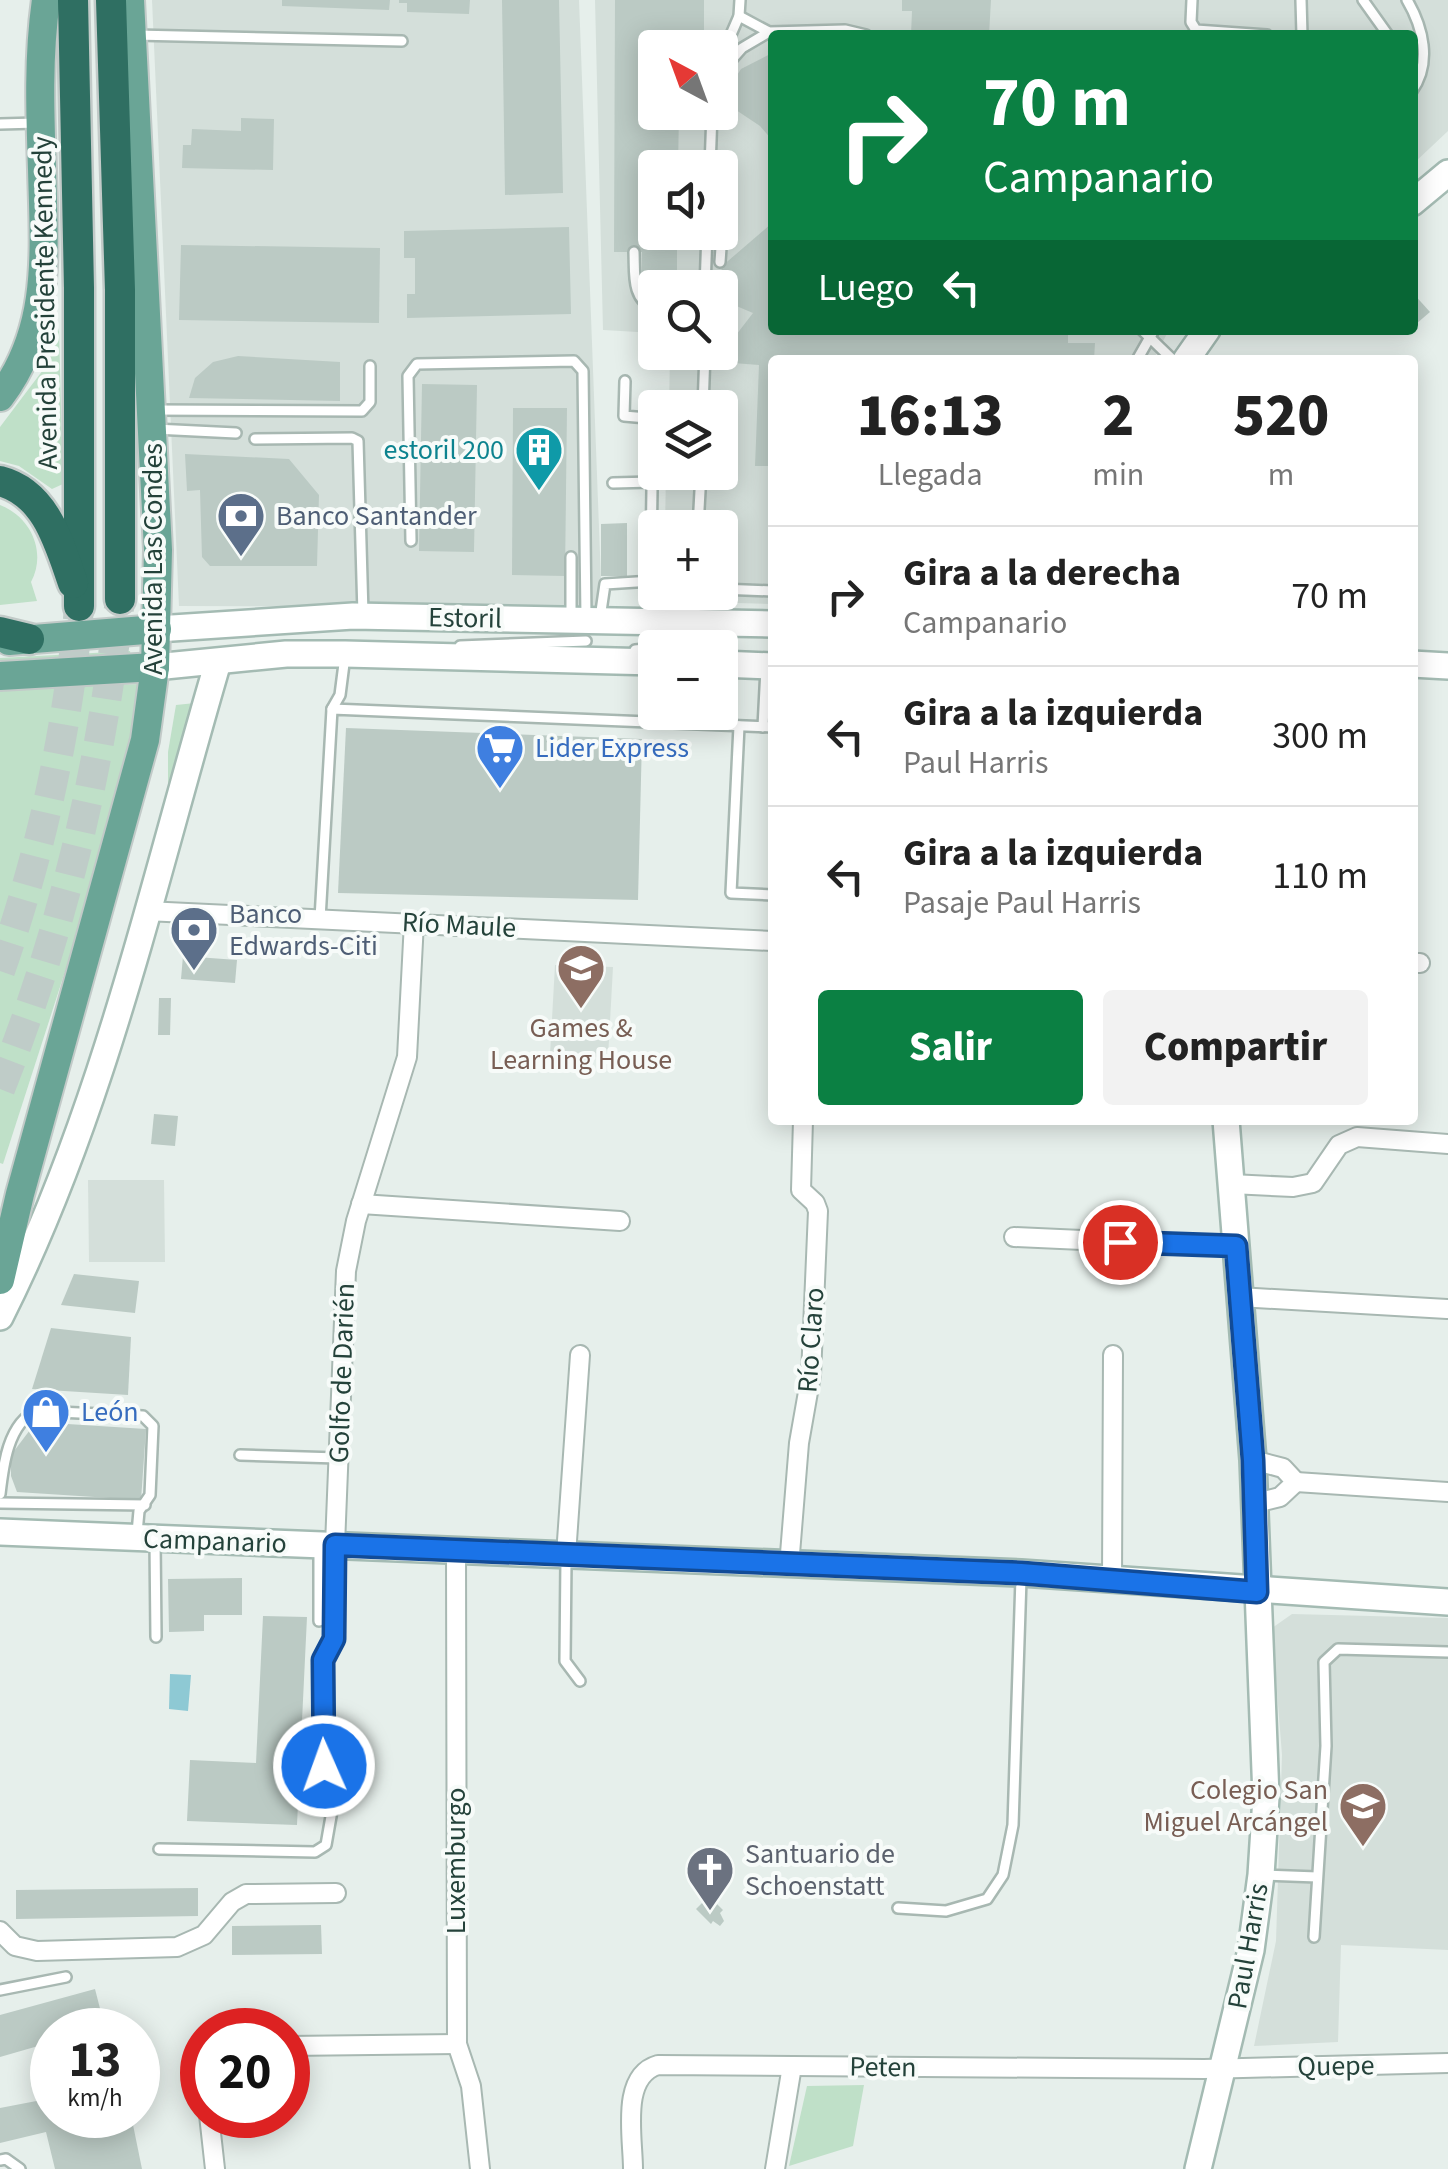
<!DOCTYPE html>
<html lang="es">
<head>
<meta charset="utf-8">
<style>
	body { margin:0; font-family:"Source Sans 3",sans-serif; background:#f2f2f2; color:#222; height:100vh; display:flex; flex-direction:column; font-size:38px; white-space:nowrap }
	* { box-sizing:border-box; margin:0 }
	p { font-size:32px; color:#767676 }
	.icon { flex:none; width:55px; height:55px; fill:none; stroke:currentColor; stroke-width:2; stroke-linecap:round; stroke-linejoin:round }
	.map { position:relative; flex:1; overflow:hidden }
	.panel { position:absolute; left:768px; top:355px; width:650px; height:770px; display:flex; flex-direction:column; background:#fff; border-radius:10px; box-shadow:0 5px 25px #0003 }
	.panel>* { flex:none }
	.guide { position:absolute; left:768px; top:30px; width:650px; height:305px; border-radius:10px; box-shadow:0 5px 25px #0003; background:#0b8043; color:#fff; overflow:hidden }
	.needle { width:65px; rotate:319deg }
	.buttons { position:absolute; left:638px; top:30px; display:grid; gap:20px }
	.buttons a { display:grid; place-items:center; width:100px; height:100px; border-radius:10px; background:#fff; box-shadow:0 5px 25px #0003; font-size:50px }
	.speed { position:absolute; left:30px; top:2008px; display:flex; gap:20px; font-size:50px; font-weight:700; text-align:center }
	.speed>* { display:grid; place-content:center; width:130px; height:130px; border-radius:50%; background:#fff; box-shadow:0 5px 25px #0003; line-height:1 }
	.speed small { font-size:25px; font-weight:400 }
	.speed .limit { border:15px solid #d22; background:#fff; color:#111 }
	.pin { position:absolute; display:grid; place-items:center; width:85px; height:85px; color:#fff; margin:-42px; border:5px solid #fff; border-radius:50%; box-shadow:0 2px 10px #0007 }
	.me { position:absolute; width:110px; margin:-55px; rotate:358deg; stroke-linejoin:round; filter:drop-shadow(0 0 8px #0008) }
	.turn { display:flex; align-items:center; gap:35px; height:210px; padding:0 50px; font-size:45px }
	.turn .icon { width:130px; height:130px; stroke-width:2.5 }
	.turn b { display:block; font-size:70px; line-height:85px }
	.then { display:flex; align-items:center; height:95px; padding:0 50px; background:#0003; gap:20px; font-size:38px }
	.eta { display:flex; justify-content:space-evenly; align-items:center; height:170px; text-align:center }
	.eta b { font-size:60px; font-weight:800; line-height:70px }
	.cta { display:flex; gap:20px; margin-top:auto; padding:20px 50px }
	.cta a { flex:1; height:115px; border-radius:10px; background:#0b8043; color:#fff; font-size:40px; font-weight:800; line-height:115px; text-align:center }
	.cta a+a { background:#f2f2f2; color:#222 }
	ul { padding:0; list-style:none }
	li { display:flex; align-items:center; gap:30px; height:140px; padding:0 50px; border-top:2px solid #e0e0e0 }
	li div { flex:1 }
	li b { display:block; font-size:38px }
	li em { font-style:normal }
	.map>svg:first-child { display:block }
	.built { fill:#d4dfda; fill-rule:evenodd }
	.green { fill:#bfe0c8 }
	.water { fill:#8ec9d4 }
	.building { fill:#bbcac4 }
	.lines { fill:none; stroke-linecap:round; stroke-linejoin:round }
	.highway-tunnel { stroke:#bfccc8; stroke-width:30; stroke-dasharray:30 15; stroke-linecap:butt }
	.lane-casing { stroke:#a8b8b2; stroke-width:14 }
	.street-casing { stroke:#a8b8b2; stroke-width:22 }
	.secondary-casing { stroke:#a4bbb3; stroke-width:30 }
	.primary-casing { stroke:#c2cac8; stroke-width:32 }
	.highway-casing { stroke:#c2cac8; stroke-width:35 }
	.lane { stroke:#fff; stroke-width:9 }
	.street { stroke:#fff; stroke-width:18 }
	.secondary { stroke:#fff; stroke-width:25 }
	.primary { stroke:#6aa596; stroke-width:28 }
	.highway { stroke:#2f6f62; stroke-width:30 }
	.route-casing { stroke:#114b97; stroke-width:25 }
	.route { stroke:#1a73e8; stroke-width:18 }
	.labels { text-anchor:middle; dominant-baseline:central; stroke-width:8; stroke-linejoin:round; paint-order:stroke }
	.street-label { font-size:28px; fill:#24423a; stroke:#f7fbf9 }
	.culture-label { font-size:28px; fill:#0d838f; stroke:#f7fbf9; text-anchor:end }
	.service-label { font-size:28px; fill:#4e5e75; stroke:#f7fbf9; text-anchor:start }
	.shop-label { font-size:28px; fill:#366cbe; stroke:#f7fbf9; text-anchor:start }
	.education-label { font-size:28px; fill:#785e54; stroke:#f7fbf9 }
	.worship-label { font-size:28px; fill:#5b616d; stroke:#f7fbf9; text-anchor:start }
</style>
</head>
<body>
<div class="map">
<svg width="1448" height="2169" viewBox="0 0 1448 2169">
	<rect width="100%" height="100%" fill="#e6efeb"/>
	<g class="built">
		<polygon points="152,0 579,0 602,607 179,606"/>
		<path d="M595 0H1448V131L1413 164 1412 35H772V330H1169L1153 360H772V604L662 601V593L720 592V528L665 527 666 473 720 472V408L669 407 670 353 720 352V288H655V333L603 330ZM655 48H720V112H655ZM655 168H720V232H655Z"/>
		<polygon points="555,965 613,967 608,1058 550,1055"/>
		<polygon points="88,1180 164,1180 165,1262 89,1262"/>
		<polygon points="1292,1614 1448,1618 1448,1950 1341,1945 1338,2042 1254,2046 1276,1941 1282,1755 1272,1628"/>
	</g>
	<g class="green">
		<polygon points="59,329 63,484 52,489 19,466 0,461 0,427 46,366"/>
		<path d="M0 505C31 517 47 552 31 582L37 601 0 605Z"/>
		<polygon points="130,651 131,657 0,665 0,658"/>
		<polygon points="141,684 126,782 3,1164 0,1163 0,689"/>
		<polygon points="195,703 168,792 168,752 176,705"/>
		<polygon points="864,2085 853,2146 789,2166 807,2086"/>
	</g>
	<polygon class="water" points="170,1674 191,1675 188,1711 169,1709"/>
	<g class="building">
		<polygon points="282,0 390,0 389,10 282,6"/>
		<polygon points="399,0 470,0 469,14 407,12 407,3 399,3"/>
		<polygon points="502,0 559,0 563,193 505,195"/>
		<polygon points="615,0 704,0 704,32 679,32 679,48 655,48 655,112 679,112 678,168 655,168 655,232 677,232 677,286 642,286 642,252 614,252"/>
		<polygon points="902,0 991,0 989,35 911,35 912,11 902,11"/>
		<polygon points="772,53 772,140 760,126 721,100 741,69"/>
		<polygon points="241,118 274,119 273,170 182,168 183,145 191,145 192,129 241,131"/>
		<polygon points="772,223 772,330 1068,330 1068,343 1095,343 1094,360 772,360 772,466 755,466 759,365 733,363 733,339 753,313 734,305 727,293 721,267"/>
		<polygon points="569,227 571,314 407,318 407,294 415,294 415,258 404,258 404,231"/>
		<polygon points="181,245 380,248 379,323 179,320"/>
		<polygon points="1412,292 1430,312 1416,324 1412,320"/>
		<polygon points="238,356 340,362 340,401 189,398 195,378 213,362"/>
		<polygon points="422,384 477,385 474,552 419,551"/>
		<polygon points="513,408 567,408 565,576 512,575"/>
		<polygon points="185,454 289,459 319,495 317,566 210,566 202,557 200,490 187,491"/>
		<polygon points="627,523 627,576 601,576 601,524"/>
		<polygon points="346,728 642,739 638,900 338,893"/>
		<polygon points="183,956 237,960 235,983 181,979"/>
		<polygon points="159,998 171,998 170,1035 158,1035"/>
		<polygon points="154,1114 178,1116 175,1146 151,1144"/>
		<polygon points="74,1274 139,1281 135,1313 61,1305"/>
		<polygon points="51,1328 131,1337 128,1395 32,1389"/>
		<polygon points="36,1422 146,1429 141,1500 17,1492 11,1476 11,1455"/>
		<polygon points="242,1578 242,1615 204,1615 204,1631 169,1632 168,1579"/>
		<polygon points="263,1616 307,1617 297,1825 187,1821 190,1760 256,1763"/>
		<polygon points="198,1888 198,1916 16,1919 16,1890"/>
		<polygon points="709,1896 723,1910 720,1913 724,1921 720,1926 713,1921 711,1924 696,1909"/>
		<polygon points="321,1925 322,1954 232,1955 232,1926"/>
		<polygon points="95,1989 105,2028 52,2030 52,2042 0,2057 0,2015"/>
		<polygon points="52,2098 52,2115 131,2115 142,2169 55,2169 46,2132 0,2143 0,2108"/>
	</g>
	<g class="lines">
		<g class="highway-tunnel">
			<path d="M0 971C41 853 67 733 79 609"/>
			<path d="M0 1089C63 930 101 769 120 599"/>
		</g>
		<g class="lane-casing">
			<g id="lane">
				<polyline points="1192,0 1191,22 1196,30 1267,35"/>
				<polyline points="1301,0 1302,35"/>
				<polyline points="1363,0 1388,35"/>
				<path d="M1407 0C1423 27 1432 63 1412 91"/>
				<polyline points="739,16 769,32 845,30 866,35"/>
				<polyline points="135,35 402,41"/>
				<polyline points="720,60 739,16 740,0"/>
				<polyline points="720,73 742,48 769,32"/>
				<polyline points="0,124 37,123"/>
				<polyline points="710,168 712,112"/>
				<path d="M634 252C635 274 631 299 655 309"/>
				<polyline points="720,262 725,190"/>
				<polyline points="705,288 707,232"/>
				<polyline points="1142,330 1173,360"/>
				<polyline points="1137,360 1154,330"/>
				<polyline points="625,381 624,416 647,418 653,425 650,618"/>
				<polyline points="703,408 705,352"/>
				<polyline points="153,410 362,411 370,402 370,366"/>
				<polyline points="155,429 236,433"/>
				<polyline points="255,439 352,438 358,441 363,614"/>
				<polyline points="613,483 652,482"/>
				<polyline points="698,528 701,472"/>
				<polyline points="411,541 408,376 417,364 574,361 583,371 586,617"/>
				<polyline points="571,557 571,619"/>
				<polyline points="720,589 772,591"/>
				<polyline points="600,618 605,584 652,581"/>
				<polyline points="460,646 586,641"/>
				<polyline points="661,648 683,643 693,636 696,592"/>
				<polyline points="635,650 655,648"/>
				<polyline points="332,709 340,695 345,656"/>
				<polyline points="739,726 731,893 772,895"/>
				<polyline points="763,727 766,669"/>
				<polyline points="320,919 332,709 772,727"/>
				<polyline points="240,1455 338,1458"/>
				<path d="M0 1494C3 1467 8 1422 37 1411L143 1416 153 1426 150 1495 139 1511 137 1533"/>
				<polyline points="0,1503 145,1505"/>
				<polyline points="155,1540 156,1637"/>
				<polyline points="319,1547 319,1621"/>
				<polyline points="566,1559 565,1661 580,1681"/>
				<polyline points="159,1849 315,1852 326,1845 333,1805 322,1755 323,1660 334,1639 335,1547"/>
				<polyline points="1264,1875 1317,1877"/>
				<polyline points="898,1908 946,1911 987,1899 1003,1875 1013,1825 1021,1578"/>
				<polyline points="1314,1937 1326,1746 1324,1662 1338,1649 1448,1652"/>
				<polyline points="0,1990 66,1977"/>
				<polyline points="0,2160 6,2159 20,2169"/>
			</g>
		</g>
		<g class="street-casing">
			<g id="street">
				<polyline points="146,911 772,941"/>
				<polyline points="1412,963 1420,963"/>
				<polyline points="1231,1184 1293,1187 1313,1183 1339,1145 1357,1137 1448,1144"/>
				<polyline points="361,1204 620,1221"/>
				<polyline points="1014,1237 1236,1247"/>
				<polyline points="1239,1297 1447,1309"/>
				<polyline points="1253,1460 1283,1468 1296,1482 1280,1497 1256,1503"/>
				<polyline points="1296,1482 1448,1492"/>
				<polyline points="335,1545 346,1271 356,1221 407,1057 414,922"/>
				<polyline points="456,1550 457,2044 471,2086 480,2169"/>
				<polyline points="566,1555 580,1355"/>
				<polyline points="789,1566 799,1443 811,1375 818,1211 815,1203 801,1190 803,1120"/>
				<polyline points="1112,1580 1113,1355"/>
				<polyline points="0,1931 15,1946 37,1951 177,1947 204,1935 232,1902 246,1894 336,1893"/>
				<polyline points="288,2046 457,2044"/>
				<polyline points="209,2115 215,2169"/>
				<path d="M633 2169C633 2137 620 2076 658 2065L1204 2069 1448 2063"/>
				<polyline points="775,2169 792,2066"/>
			</g>
		</g>
		<g class="secondary-casing">
			<g id="secondary">
				<polyline points="1412,203 1448,173"/>
				<polyline points="1186,360 1207,330"/>
				<polyline points="157,629 353,616 772,624"/>
				<polyline points="720,664 772,666"/>
				<polyline points="1412,664 1448,666"/>
				<polyline points="155,667 286,654 345,654 655,662"/>
				<path d="M0 1317C104 1111 153 882 218 662"/>
				<polyline points="0,1532 1021,1573 1448,1602"/>
				<polyline points="1198,2169 1251,1950 1261,1875 1266,1797 1253,1460 1226,1120"/>
			</g>
		</g>
		<g class="primary-casing">
			<g id="primary">
				<path d="M0 397C52 329 44 250 42 169 40 112 38 56 46 0"/>
				<polyline points="9,641 157,629"/>
				<polyline points="0,676 155,667"/>
				<polyline points="0,1280 20,1194 145,740 155,667 158,550 130,0"/>
			</g>
		</g>
		<g class="highway-casing">
			<g id="highway">
				<polyline points="73,0 79,288 79,606"/>
				<polyline points="111,0 120,290 120,599"/>
				<path d="M0 481C46 493 59 543 73 583"/>
				<polyline points="0,632 29,639"/>
			</g>
		</g>
		<use href="#lane" class="lane"/>
		<use href="#street" class="street"/>
		<use href="#secondary" class="secondary"/>
		<use href="#primary" class="primary"/>
		<use href="#highway" class="highway"/>
	</g>
	<g class="lines">
		<g class="route-casing">
			<polyline id="route" points="324,1766 323,1660 334,1639 335,1545 1021,1573 1257,1592 1253,1460 1236,1246 1120,1242"/>
		</g>
		<use href="#route" class="route"/>
	</g>
	<defs>
		<g id="building-pin" transform="scale(2.5)"><path d="M0 17L-7.5 6A9.5 9.5 0 1 1 7.5 6Z" fill="#0f9aa8" stroke="#f7fbf9"/><path d="M-4-6H4V6H1V3H-1V6H-4ZM-2.5-4.3h1.7v1.8h-1.7ZM.8-4.3h1.7v1.8H.8ZM-2.5-1h1.7V.8h-1.7ZM.8-1h1.7V.8H.8Z" fill="#fff"/></g>
		<g id="bank-pin" transform="scale(2.5)"><path d="M0 17L-7.5 6A9.5 9.5 0 1 1 7.5 6Z" fill="#5c6f8a" stroke="#f7fbf9"/><path d="M-6-4H6V4H-6ZM0-2.3a2.3 2.3 0 1 0 0 4.6a2.3 2.3 0 1 0 0-4.6Z" fill="#fff"/></g>
		<g id="supermarket-pin" transform="scale(2.5)"><path d="M0 17L-7.5 6A9.5 9.5 0 1 1 7.5 6Z" fill="#3f7fe0" stroke="#f7fbf9"/><path d="M-6-5.5h2.5l.6 2H6L4.5 2H-2.5L-4.4-4H-6ZM-1.5 3.2a1.3 1.3 0 1 0 .1 0ZM3 3.2a1.3 1.3 0 1 0 .1 0Z" fill="#fff"/></g>
		<g id="school-pin" transform="scale(2.5)"><path d="M0 17L-7.5 6A9.5 9.5 0 1 1 7.5 6Z" fill="#8d6e63" stroke="#f7fbf9"/><path d="M0-5L7-2L0 1L-7-2ZM-4 1L0 2.5L4 1V4Q0 6-4 4Z" fill="#fff"/></g>
		<g id="shop-pin" transform="scale(2.5)"><path d="M0 17L-7.5 6A9.5 9.5 0 1 1 7.5 6Z" fill="#3f7fe0" stroke="#f7fbf9"/><path d="M-5-2.5h2.3a2.7 3.5 0 0 1 5.4 0H5L5.5 6h-11ZM-1.5-2.5h3a1.5 2.3 0 0 0-3 0Z" fill="#fff"/></g>
		<g id="church-pin" transform="scale(2.5)"><path d="M0 17L-7.5 6A9.5 9.5 0 1 1 7.5 6Z" fill="#6b7280" stroke="#f7fbf9"/><path d="M-1.2-6h2.4v3.5h3.3v2.4h-3.3V6h-2.4V-.1h-3.3v-2.4h3.3Z" fill="#fff"/></g>
	</defs>
	<g fill-rule="evenodd">
		<use href="#building-pin" x="539" y="450"/>
		<use href="#bank-pin" x="241" y="516"/>
		<use href="#supermarket-pin" x="500" y="748"/>
		<use href="#bank-pin" x="194" y="930"/>
		<use href="#school-pin" x="581" y="968"/>
		<use href="#shop-pin" x="46" y="1412"/>
		<use href="#school-pin" x="1363" y="1806"/>
		<use href="#church-pin" x="710" y="1870"/>
	</g>
	<g class="labels">
		<g class="street-label">
			<text transform="translate(45 303) rotate(-91)">Avenida Presidente Kennedy</text>
			<text transform="translate(153 559) rotate(-90)">Avenida Las Condes</text>
			<text transform="translate(465 618) rotate(1)">Estoril</text>
			<text transform="translate(459 925) rotate(3)">Río Maule</text>
			<text transform="translate(811 1340) rotate(-86)">Río Claro</text>
			<text transform="translate(342 1373) rotate(-88)">Golfo de Darién</text>
			<text transform="translate(215 1541) rotate(2)">Campanario</text>
			<text transform="translate(456 1861) rotate(-90)">Luxemburgo</text>
			<text transform="translate(1248 1946) rotate(-80)">Paul Harris</text>
			<text transform="translate(1336 2066) rotate(-1)">Quepe</text>
			<text transform="translate(883 2067) rotate(1)">Peten</text>
		</g>
		<g class="culture-label">
			<text x="504" y="450">estoril 200</text>
		</g>
		<g class="service-label">
			<text x="276" y="516">Banco Santander</text>
			<text x="229" y="914">Banco<tspan x="229" dy="32">Edwards-Citi</tspan></text>
		</g>
		<g class="shop-label">
			<text x="535" y="748">Lider Express</text>
			<text x="81" y="1412">León</text>
		</g>
		<g class="education-label">
			<text x="581" y="1028">Games &amp;<tspan x="581" dy="32">Learning House</tspan></text>
			<text x="1328" y="1790" text-anchor="end">Colegio San<tspan x="1328" dy="32">Miguel Arcángel</tspan></text>
		</g>
		<g class="worship-label">
			<text x="745" y="1854">Santuario de<tspan x="745" dy="32">Schoenstatt</tspan></text>
		</g>
	</g>
</svg>
<div class="buttons">
<a><svg class="needle" viewBox="-14 -14 28 28"><path d="M0-13l5 13h-10z" fill="#e53935"/><path d="M0 13l5-13h-10z" fill="#767676"/></svg></a>
<a><svg class="icon" aria-label="sound" viewBox="0 0 24 24"><path d="M4 9h4l5-4v14l-5-4H4zM17 9q2 3 0 6"/></svg></a>
<a><svg class="icon" aria-label="search" viewBox="0 0 24 24"><circle cx="10" cy="10" r="6"/><path d="M15 15l6 6"/></svg></a>
<a><svg class="icon" aria-label="layers" viewBox="0 0 24 24"><path d="M12 4l9 5-9 5-9-5zM3 14l9 5 9-5"/></svg></a>
<a>+</a>
<a>−</a>
</div>
<div class="speed"><div>13<small>km/h</small></div><div class="limit">20</div></div>
<div class="pin" style="left:1120px;top:1242px;background:#d93025"><svg class="icon" aria-label="arrive" viewBox="0 0 24 24"><path d="M6 21V4h12l-3 4 3 4H6"/></svg></div>
<svg class="me" style="left:324px;top:1766px" viewBox="-20 -20 40 40"><circle r="17" fill="#1a73e8" stroke="#fff" stroke-width="3"/><path d="M0-11L8 9 0 5-8 9z" fill="#fff"/></svg>
<div class="guide">
<div class="turn"><svg class="icon" aria-label="right" viewBox="0 0 24 24"><path d="M7 20v-9h11M14 6l5 5-5 5"/></svg><div><b>70 m</b>Campanario</div></div>
<div class="then">Luego<svg class="icon" aria-label="left" viewBox="0 0 24 24"><path d="M17 20v-9H6M10 6l-5 5 5 5"/></svg></div>
</div>
<section class="panel">
<div class="eta">
<div><b>16:13</b><p>Llegada</p></div>
<div><b>2</b><p>min</p></div>
<div><b>520</b><p>m</p></div>
</div>
<ul>
<li><svg class="icon" aria-label="right" viewBox="0 0 24 24"><path d="M7 20v-9h11M14 6l5 5-5 5"/></svg><div><b>Gira a la derecha</b><p>Campanario</p></div><em>70 m</em></li>
<li><svg class="icon" aria-label="left" viewBox="0 0 24 24"><path d="M17 20v-9H6M10 6l-5 5 5 5"/></svg><div><b>Gira a la izquierda</b><p>Paul Harris</p></div><em>300 m</em></li>
<li><svg class="icon" aria-label="left" viewBox="0 0 24 24"><path d="M17 20v-9H6M10 6l-5 5 5 5"/></svg><div><b>Gira a la izquierda</b><p>Pasaje Paul Harris</p></div><em>110 m</em></li>
</ul>
<div class="cta"><a>Salir</a><a>Compartir</a></div>
</section>
</div>
</body>
</html>
